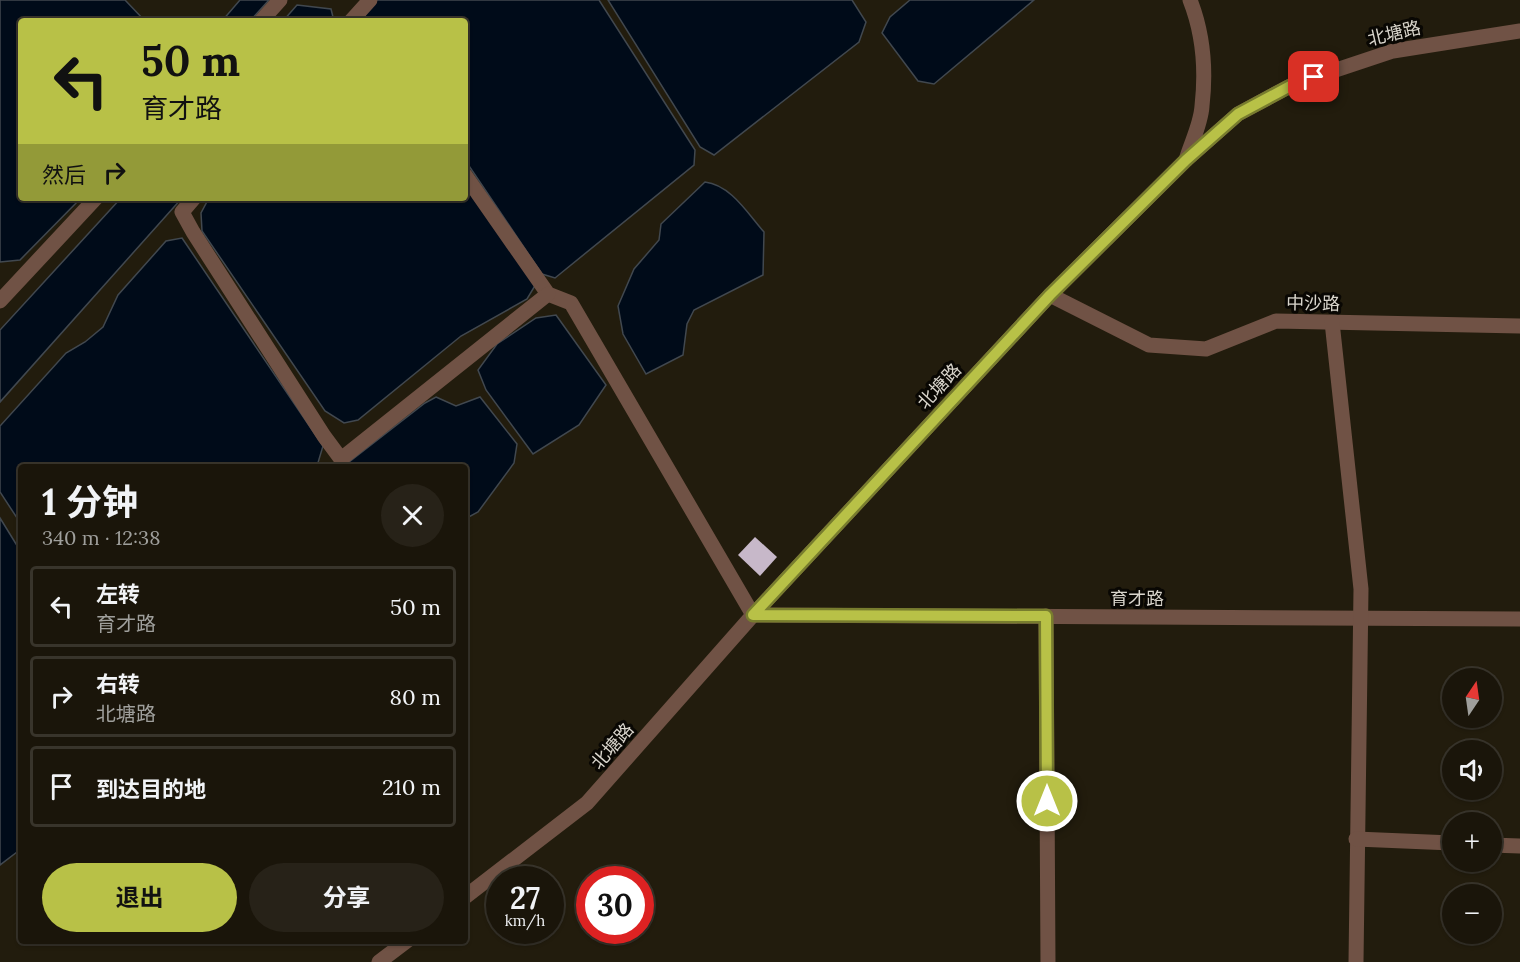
<!DOCTYPE html>
<html lang="zh">
<head>
<meta charset="utf-8">
<style>
	body { margin:0; font-family:Lora,"Noto Sans SC",serif; background:#272218; color:#f1f3f6; height:100vh; display:flex; flex-direction:column; font-size:22px; white-space:nowrap }
	* { box-sizing:border-box; margin:0 }
	p { font-size:20px; color:#9f9f9c }
	.icon { flex:none; width:33px; height:33px; fill:none; stroke:currentColor; stroke-width:2; stroke-linecap:round; stroke-linejoin:round }
	.map { position:relative; flex:1; overflow:hidden }
	.details { position:absolute; left:18px; top:464px; width:450px; height:480px; display:flex; flex-direction:column; background:#1a150a; border-radius:6px; box-shadow:0 2px 4px #0004,0 0 0 2px #38342b }
	.details>* { flex:none }
	.hud { position:absolute; left:18px; top:18px; width:450px; height:183px; border-radius:6px; box-shadow:0 2px 4px #0004,0 0 0 2px #38342b; background:#b8c147; color:#111; overflow:hidden }
	.needle { width:39px; rotate:13deg }
	.tools { position:absolute; left:1442px; top:668px; display:grid; gap:12px }
	.tools a { display:grid; place-items:center; width:60px; height:60px; border-radius:50%; background:#1a150a; box-shadow:0 2px 4px #0004,0 0 0 2px #38342b; font-size:30px }
	.speed { position:absolute; left:486px; top:866px; display:flex; gap:12px; font-size:30px; font-weight:700; text-align:center }
	.speed>* { display:grid; place-content:center; width:78px; height:78px; border-radius:50%; background:#1a150a; box-shadow:0 2px 4px #0004,0 0 0 2px #38342b; line-height:1 }
	.speed small { font-size:15px; font-weight:400 }
	.speed .limit { border:9px solid #d22; background:#fff; color:#111 }
	.pin { position:absolute; display:grid; place-items:center; width:51px; height:51px; color:#fff; margin:-26px; border-radius:12px; box-shadow:0 3px 9px #0006 }
	.me { position:absolute; width:66px; margin:-33px; rotate:0deg; stroke-linejoin:round; filter:drop-shadow(0 0 4px #0008) }
	.turn { display:flex; align-items:center; gap:21px; height:126px; padding:0 24px; font-size:27px }
	.turn .icon { width:78px; height:78px; stroke-width:2.5 }
	.turn b { display:block; font-size:42px; line-height:51px }
	.then { display:flex; align-items:center; height:57px; padding:0 24px; background:#0003; gap:12px; font-size:22px }
	.round { display:grid; place-items:center; flex:none; width:63px; height:63px; border-radius:32px; background:#272218 }
	.summary { display:flex; align-items:center; justify-content:space-between; height:102px; padding:0 24px }
	h1 { font-size:36px; font-weight:700; line-height:45px }
	.button { display:flex; gap:12px; margin-top:auto; padding:12px 24px }
	.button a { flex:1; height:69px; border-radius:36px; background:#b8c147; color:#111; font-size:24px; font-weight:700; line-height:69px; text-align:center }
	.button a+a { background:#272218; color:#f1f3f6 }
	ul { padding:0; list-style:none }
	li { display:flex; align-items:center; gap:18px; height:81px; margin:0 12px 9px; padding:0 12px; border:3px solid #38342b; border-radius:6px }
	li div { flex:1 }
	li b { display:block; font-size:22px }
	li em { font-style:normal }
	.map>svg:first-child { display:block }
	.water { fill:#000b19; stroke:#41484f; stroke-width:1.5 }
	.building { fill:#c7b8c9 }
	.lines { fill:none; stroke-linecap:round; stroke-linejoin:round }
	.minor { stroke:#705245; stroke-width:15 }
	.route-casing { stroke:#787d2e; stroke-width:15 }
	.route { stroke:#b8c147; stroke-width:10 }
	.labels { text-anchor:middle; dominant-baseline:central; stroke-width:6; stroke-linejoin:round; paint-order:stroke }
	.street-label { font-size:18px; fill:#d9d5cc; stroke:#090703 }
</style>
</head>
<body>
<div class="map">
<svg width="1520" height="962" viewBox="0 0 1520 962">
	<rect width="100%" height="100%" fill="#221c0d"/>
	<g class="water">
		<polygon points="0,0 125,0 145,21 21,21 21,198 81,198 20,260 0,262"/>
		<polygon points="240,0 269,0 250,21 222,21"/>
		<polygon points="374,0 599,0 695,150 694,165 555,278 542,274 465,160 465,21 367,21 364,17"/>
		<polygon points="608,0 852,0 866,22 859,42 714,155 700,147"/>
		<polygon points="910,0 1034,0 934,84 918,81 882,33 890,17"/>
		<polygon points="297,5 331,9 334,21 283,21"/>
		<path d="M705 182C731 185 748 214 764 232L763 275 694 310 687 324 683 355 646 374 623 334 618 306 634 269 659 240 661 224Z"/>
		<polygon points="465,183 536,284 527,299 461,336 358,420 344,423 325,411 202,231 201,213 209,198 465,198"/>
		<polygon points="121,198 182,198 0,402 0,330"/>
		<polygon points="182,238 323,446 317,466 21,466 21,524 0,492 0,426 66,353 85,342 103,327 118,295 166,241"/>
		<polygon points="556,315 606,385 579,425 533,454 486,390 478,370 497,344 536,318"/>
		<polygon points="436,397 456,406 480,397 517,444 514,463 478,512 465,519 465,466 344,466 425,403"/>
		<polygon points="0,518 21,552 21,849 0,865"/>
	</g>
	<polygon class="building" points="755,537 777,557 760,576 738,555"/>
	<g class="lines">
		<g class="minor">
			<polyline points="261,21 280,0"/>
			<polyline points="351,21 370,0"/>
			<path d="M1186 160C1191 143 1201 124 1202 106 1206 71 1203 33 1190 0"/>
			<polyline points="465,175 548,294 571,303 753,615 1520,619"/>
			<polyline points="194,198 182,212 193,232 324,436 341,459 548,294"/>
			<polyline points="1050,295 1149,345 1206,349 1276,321 1520,326"/>
			<polyline points="0,301 96,198"/>
			<polyline points="1332,322 1361,589 1356,962"/>
			<polyline points="1046,616 1048,962"/>
			<polyline points="1356,839 1452,843"/>
			<polyline points="1491,845 1520,846"/>
			<polyline points="465,897 587,803 753,615 1050,295 1186,160 1238,114 1294,84 1393,51 1520,31"/>
			<polyline points="379,962 408,940"/>
		</g>
	</g>
	<g class="lines">
		<g class="route-casing">
			<polyline id="route" points="1047,801 1046,616 753,615 1050,295 1186,160 1238,114 1294,84 1314,77"/>
		</g>
		<use href="#route" class="route"/>
	</g>
	<g class="labels">
		<g class="street-label">
			<text transform="translate(1394 33) rotate(-13)">北塘路</text>
			<text transform="translate(1313 303) rotate(1)">中沙路</text>
			<text transform="translate(939 386) rotate(-47)">北塘路</text>
			<text x="1137" y="598">育才路</text>
			<text transform="translate(612 746) rotate(-49)">北塘路</text>
		</g>
	</g>
</svg>
<div class="tools">
<a><svg class="needle" viewBox="-14 -14 28 28"><path d="M0-13l5 13h-10z" fill="#e53935"/><path d="M0 13l5-13h-10z" fill="#9f9f9c"/></svg></a>
<a><svg class="icon" aria-label="sound" viewBox="0 0 24 24"><path d="M4 9h4l5-4v14l-5-4H4zM17 9q2 3 0 6"/></svg></a>
<a>+</a>
<a>−</a>
</div>
<div class="speed"><div>27<small>km/h</small></div><div class="limit">30</div></div>
<div class="pin" style="left:1314px;top:77px;background:#d93025"><svg class="icon" aria-label="arrive" viewBox="0 0 24 24"><path d="M6 21V4h12l-3 4 3 4H6"/></svg></div>
<svg class="me" style="left:1047px;top:801px" viewBox="-20 -20 40 40"><circle r="17" fill="#b8c147" stroke="#fff" stroke-width="3"/><path d="M0-11L8 9 0 5-8 9z" fill="#fff"/></svg>
<div class="hud">
<div class="turn"><svg class="icon" aria-label="left" viewBox="0 0 24 24"><path d="M17 20v-9H6M10 6l-5 5 5 5"/></svg><div><b>50 m</b>育才路</div></div>
<div class="then">然后<svg class="icon" aria-label="right" viewBox="0 0 24 24"><path d="M7 20v-9h11M14 6l5 5-5 5"/></svg></div>
</div>
<section class="details">
<div class="summary"><div><h1>1 分钟</h1><p>340 m · 12:38</p></div><a class="round"><svg class="icon" aria-label="close" viewBox="0 0 24 24"><path d="M6 6l12 12M18 6L6 18"/></svg></a></div>
<ul>
<li><svg class="icon" aria-label="left" viewBox="0 0 24 24"><path d="M17 20v-9H6M10 6l-5 5 5 5"/></svg><div><b>左转</b><p>育才路</p></div><em>50 m</em></li>
<li><svg class="icon" aria-label="right" viewBox="0 0 24 24"><path d="M7 20v-9h11M14 6l5 5-5 5"/></svg><div><b>右转</b><p>北塘路</p></div><em>80 m</em></li>
<li><svg class="icon" aria-label="arrive" viewBox="0 0 24 24"><path d="M6 21V4h12l-3 4 3 4H6"/></svg><div><b>到达目的地</b></div><em>210 m</em></li>
</ul>
<div class="button"><a>退出</a><a>分享</a></div>
</section>
</div>
</body>
</html>
